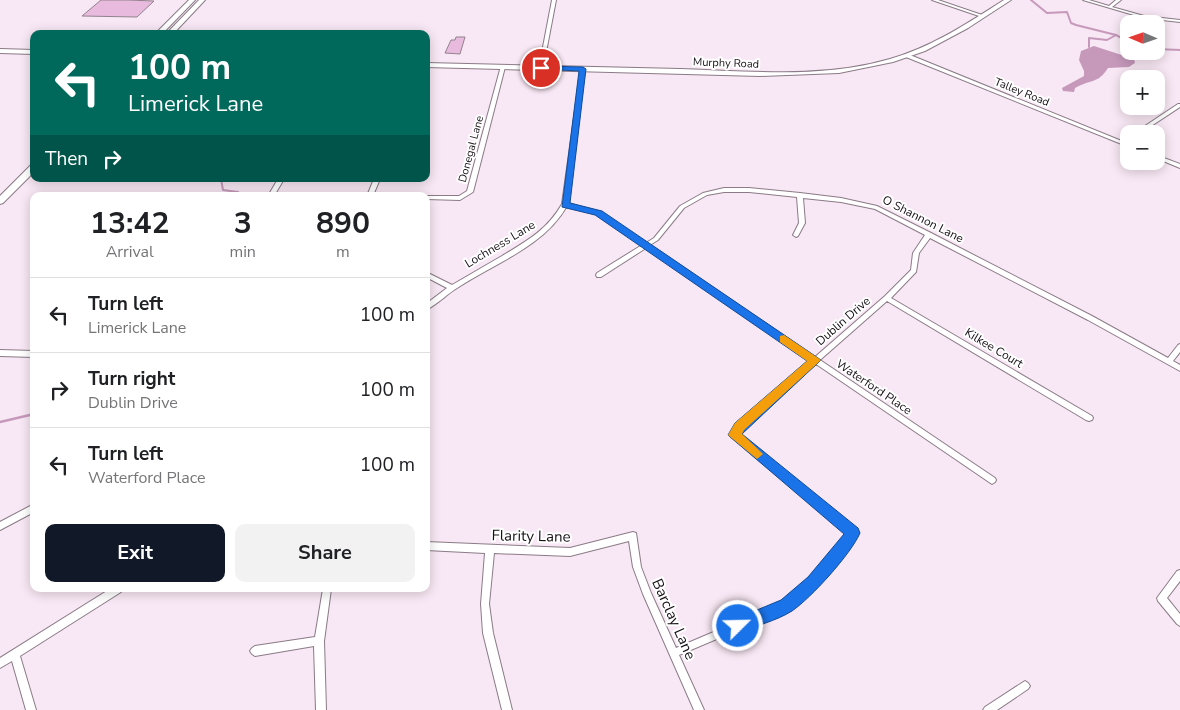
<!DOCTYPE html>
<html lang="en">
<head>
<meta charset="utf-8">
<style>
	body { margin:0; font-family:"Nunito Sans",sans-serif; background:#f2f2f2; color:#202124; height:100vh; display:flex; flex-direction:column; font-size:19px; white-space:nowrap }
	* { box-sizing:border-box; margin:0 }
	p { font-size:16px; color:#757577 }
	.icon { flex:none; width:28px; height:28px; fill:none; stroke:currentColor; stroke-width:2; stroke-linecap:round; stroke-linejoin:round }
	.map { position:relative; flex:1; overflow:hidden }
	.details { position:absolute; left:30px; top:192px; width:400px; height:400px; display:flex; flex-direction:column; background:#fff; border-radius:10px; box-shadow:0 2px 12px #0003 }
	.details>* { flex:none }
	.hud { position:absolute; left:30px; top:30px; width:400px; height:152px; border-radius:10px; box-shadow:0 2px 12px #0003; background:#00695c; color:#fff; overflow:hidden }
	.needle { width:32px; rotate:272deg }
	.tools { position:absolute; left:1120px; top:15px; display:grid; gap:10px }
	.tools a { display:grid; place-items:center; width:45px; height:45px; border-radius:10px; background:#fff; box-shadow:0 2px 12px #0003; font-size:25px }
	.pin { position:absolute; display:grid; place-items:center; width:42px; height:42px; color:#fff; margin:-21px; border:2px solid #fff; border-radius:50%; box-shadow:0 1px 5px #0007 }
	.me { position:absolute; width:55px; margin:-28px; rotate:67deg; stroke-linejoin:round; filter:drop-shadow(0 0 4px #0008) }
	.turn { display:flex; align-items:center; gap:18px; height:105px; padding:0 15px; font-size:22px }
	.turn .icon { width:65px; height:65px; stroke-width:2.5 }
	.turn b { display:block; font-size:35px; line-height:42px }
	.then { display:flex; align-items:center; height:48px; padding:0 15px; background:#0003; gap:10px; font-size:19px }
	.eta { display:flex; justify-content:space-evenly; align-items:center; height:85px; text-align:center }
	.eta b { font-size:30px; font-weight:700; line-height:35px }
	.cta { display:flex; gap:10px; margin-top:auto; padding:10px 15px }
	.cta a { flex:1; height:58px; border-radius:10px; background:#111827; color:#fff; font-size:20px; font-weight:700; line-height:58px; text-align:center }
	.cta a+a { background:#f2f2f2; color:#202124 }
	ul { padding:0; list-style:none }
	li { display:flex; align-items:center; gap:15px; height:75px; padding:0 15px; border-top:1px solid #e0e0e0 }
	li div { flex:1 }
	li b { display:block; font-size:19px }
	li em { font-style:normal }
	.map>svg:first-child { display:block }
	.water { fill:#c699bb }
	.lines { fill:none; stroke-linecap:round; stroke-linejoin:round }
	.stream-far1 { stroke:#c699bb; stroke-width:2 }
	.stream { stroke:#c699bb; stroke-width:2.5 }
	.building { fill:#e8badd; stroke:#91828d }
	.minor-casing { stroke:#8a7b86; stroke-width:2 }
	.secondary-casing { stroke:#8a7b86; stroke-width:2 }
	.minor { fill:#fff; fill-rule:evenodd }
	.secondary { fill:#fff; fill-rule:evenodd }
	.route { fill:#1a73e8; stroke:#114b97 }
	.slow { fill:#f59e0b }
	.labels { text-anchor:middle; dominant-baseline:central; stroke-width:4; stroke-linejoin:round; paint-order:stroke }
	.far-street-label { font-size:11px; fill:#161015; stroke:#fff }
	.street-label { font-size:12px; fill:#161015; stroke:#fff }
	.near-street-label { font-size:15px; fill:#161015; stroke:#fff }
</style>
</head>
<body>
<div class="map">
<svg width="1180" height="710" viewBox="0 0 1180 710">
	<rect width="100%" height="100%" fill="#f8e7f4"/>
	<path class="water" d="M1094 46 1134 59 1135 63 1129 67 1108 68C1098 84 1091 79 1075 88L1074 92 1063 91 1062 88 1084 76V71L1079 60 1081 51Z"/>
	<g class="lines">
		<g class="stream-far1">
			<polyline points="1031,0 1047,13 1067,12 1071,23 1076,25 1116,35 1107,40 1089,38 1089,47"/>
			<polyline points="1116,35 1129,42"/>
			<polyline points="1156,49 1180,50"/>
			<polyline points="221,179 223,190 238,192 242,196"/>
		</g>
		<polyline class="stream" points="0,422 34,414"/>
	</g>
	<g class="building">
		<polygon points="101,0 128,0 154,1 137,17 82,16"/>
		<polygon points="456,37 465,37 460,54 445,53 451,40 455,40"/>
	</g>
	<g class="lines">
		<g class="minor-casing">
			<g id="minor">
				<polygon points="552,0 556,0 543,68 541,69 539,68"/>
				<polygon points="932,0 938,0 985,16 982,17"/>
				<polygon points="1083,0 1089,0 1109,6 1116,0 1121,0 1112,7 1144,16 1180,20 1180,22 1144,18"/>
				<polygon points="906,55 910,55 1129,144 1129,147 906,57"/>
				<polygon points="501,66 505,67 473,192 460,200 426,199 426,196 424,196 459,196 467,191"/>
				<path d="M581 68 585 69 568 203 600 212 646 243 654 238 680 206 703 193 724 188H749L800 193 841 198 877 206 931 233 1092 316 1168 358 1178 345 1180 344V352L1173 361 1180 365V371L1088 320 930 238 919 253 916 272 891 298 1092 416 1093 418 1092 420 1089 421 1086 420 887 301 820 360 995 478 996 480 995 482 992 484 989 482 816 364 742 429 739 434 856 530 857 533 848 548 816 585 790 608 679 655 704 710H694L643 594 633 567 629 541 570 556 494 553 489 604 493 633 512 710H502L483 633 481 604 485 553 426 550V542L570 548 633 532 636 533 641 567 651 593 676 648 784 602 810 579 842 542 848 534 731 437 730 435 736 425 811 361 646 248 601 277H597L596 275 597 273 642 245 596 214 567 206C543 248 492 264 454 290 445 296 436 305 426 310V304L447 288 426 277V272L452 285C469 275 485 266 502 256 527 241 547 230 562 204ZM724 192H749L797 197 799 223 793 235 796 237 798 236 805 223 803 198 841 202 875 209 925 235 913 253 911 270 885 296 815 357 650 245 658 240 684 208 707 195Z"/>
				<polygon points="1178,104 1180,104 1180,107 1139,134 1133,134"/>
				<polygon points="1156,155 1180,164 1180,168 1156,158"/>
				<polygon points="278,179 284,179 274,196 268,196"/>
				<polygon points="374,179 380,179 374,193 402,194 405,196 367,196"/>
				<polygon points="0,350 34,351 34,357 0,356"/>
				<polygon points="34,504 34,512 0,530 0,522"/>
				<polygon points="1180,570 1180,581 1167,598 1180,614 1180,626 1177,624 1158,601 1157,598 1177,571"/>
				<polygon points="110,589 122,589 121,592 20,656 36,710 26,710 12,661 0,668 0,658"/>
				<polygon points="323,589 331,589 324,641 326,710 316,710 314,646 255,656 252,654 250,651 252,648 255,646 315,637"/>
				<polygon points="1025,681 1028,683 1030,686 1028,689 997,710 983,710 985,707"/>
			</g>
		</g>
		<g class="secondary-casing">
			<g id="secondary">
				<polygon points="189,0 195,0 162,34 155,34"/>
				<polygon points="199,0 205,0 173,34 166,34"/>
				<path d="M1004 0H1011L968 28 925 51 893 62 839 73 760 76 426 67V63C511 65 595 67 680 69 750 71 822 79 890 59 932 47 968 23 1004 0Z"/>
				<polygon points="0,49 34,50 34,54 0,53"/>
				<polygon points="31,165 34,165 34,172 3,203 0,204 0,196"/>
			</g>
		</g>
		<use href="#minor" class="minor"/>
		<use href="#secondary" class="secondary"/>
	</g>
	<path class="route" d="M541 66 583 67 586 69 570 203 602 211 821 360 742 434 858 528 860 533C851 554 811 598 792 611 776 621 755 626 738 633L733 631 731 626 733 620 781 600 808 577 844 534 728 435 735 423 807 361 595 215 562 207 579 71 539 69 537 68Z"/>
	<polygon class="slow" points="784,335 821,360 744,430 742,434 763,454 757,459 728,435 735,423 807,361 780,342 780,336"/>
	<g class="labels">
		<g class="far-street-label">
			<text transform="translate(726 63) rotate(2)">Murphy Road</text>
			<text transform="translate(1022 92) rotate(22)">Talley Road</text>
			<text transform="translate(471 149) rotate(-75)">Donegal Lane</text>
		</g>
		<g class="street-label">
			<text transform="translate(923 219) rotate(27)">O Shannon Lane</text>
			<text transform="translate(500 244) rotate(-31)">Lochness Lane</text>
			<text transform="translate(843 321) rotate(-41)">Dublin Drive</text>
			<text transform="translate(994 348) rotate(31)">Kilkee Court</text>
			<text transform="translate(874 387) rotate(34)">Waterford Place</text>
		</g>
		<g class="near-street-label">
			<text transform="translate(531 536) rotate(1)">Flarity Lane</text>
			<text transform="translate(674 619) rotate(66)">Barclay Lane</text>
		</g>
	</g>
</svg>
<div class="tools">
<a><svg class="needle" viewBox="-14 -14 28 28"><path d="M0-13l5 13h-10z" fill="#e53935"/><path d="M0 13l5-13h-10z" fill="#757577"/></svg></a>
<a>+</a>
<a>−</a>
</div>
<div class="pin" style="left:541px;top:68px;background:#d93025"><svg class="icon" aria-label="arrive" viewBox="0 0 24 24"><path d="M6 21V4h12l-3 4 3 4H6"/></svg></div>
<svg class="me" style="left:738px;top:626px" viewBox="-20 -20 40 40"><circle r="17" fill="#1a73e8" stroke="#fff" stroke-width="3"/><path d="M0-11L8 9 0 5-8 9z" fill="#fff"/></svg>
<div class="hud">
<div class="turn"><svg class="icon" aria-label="left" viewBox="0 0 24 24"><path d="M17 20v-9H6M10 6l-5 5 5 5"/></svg><div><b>100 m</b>Limerick Lane</div></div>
<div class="then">Then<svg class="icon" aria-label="right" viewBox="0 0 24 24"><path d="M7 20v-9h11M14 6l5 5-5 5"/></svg></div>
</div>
<section class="details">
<div class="eta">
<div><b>13:42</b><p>Arrival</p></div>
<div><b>3</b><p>min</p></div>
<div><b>890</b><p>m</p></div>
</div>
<ul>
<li><svg class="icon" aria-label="left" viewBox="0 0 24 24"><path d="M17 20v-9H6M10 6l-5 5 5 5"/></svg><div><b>Turn left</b><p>Limerick Lane</p></div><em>100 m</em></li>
<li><svg class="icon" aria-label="right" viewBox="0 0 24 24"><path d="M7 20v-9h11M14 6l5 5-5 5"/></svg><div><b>Turn right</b><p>Dublin Drive</p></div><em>100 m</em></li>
<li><svg class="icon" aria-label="left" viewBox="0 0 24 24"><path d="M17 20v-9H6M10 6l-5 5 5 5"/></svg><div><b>Turn left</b><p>Waterford Place</p></div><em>100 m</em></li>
</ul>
<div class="cta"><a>Exit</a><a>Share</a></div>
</section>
</div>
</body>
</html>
